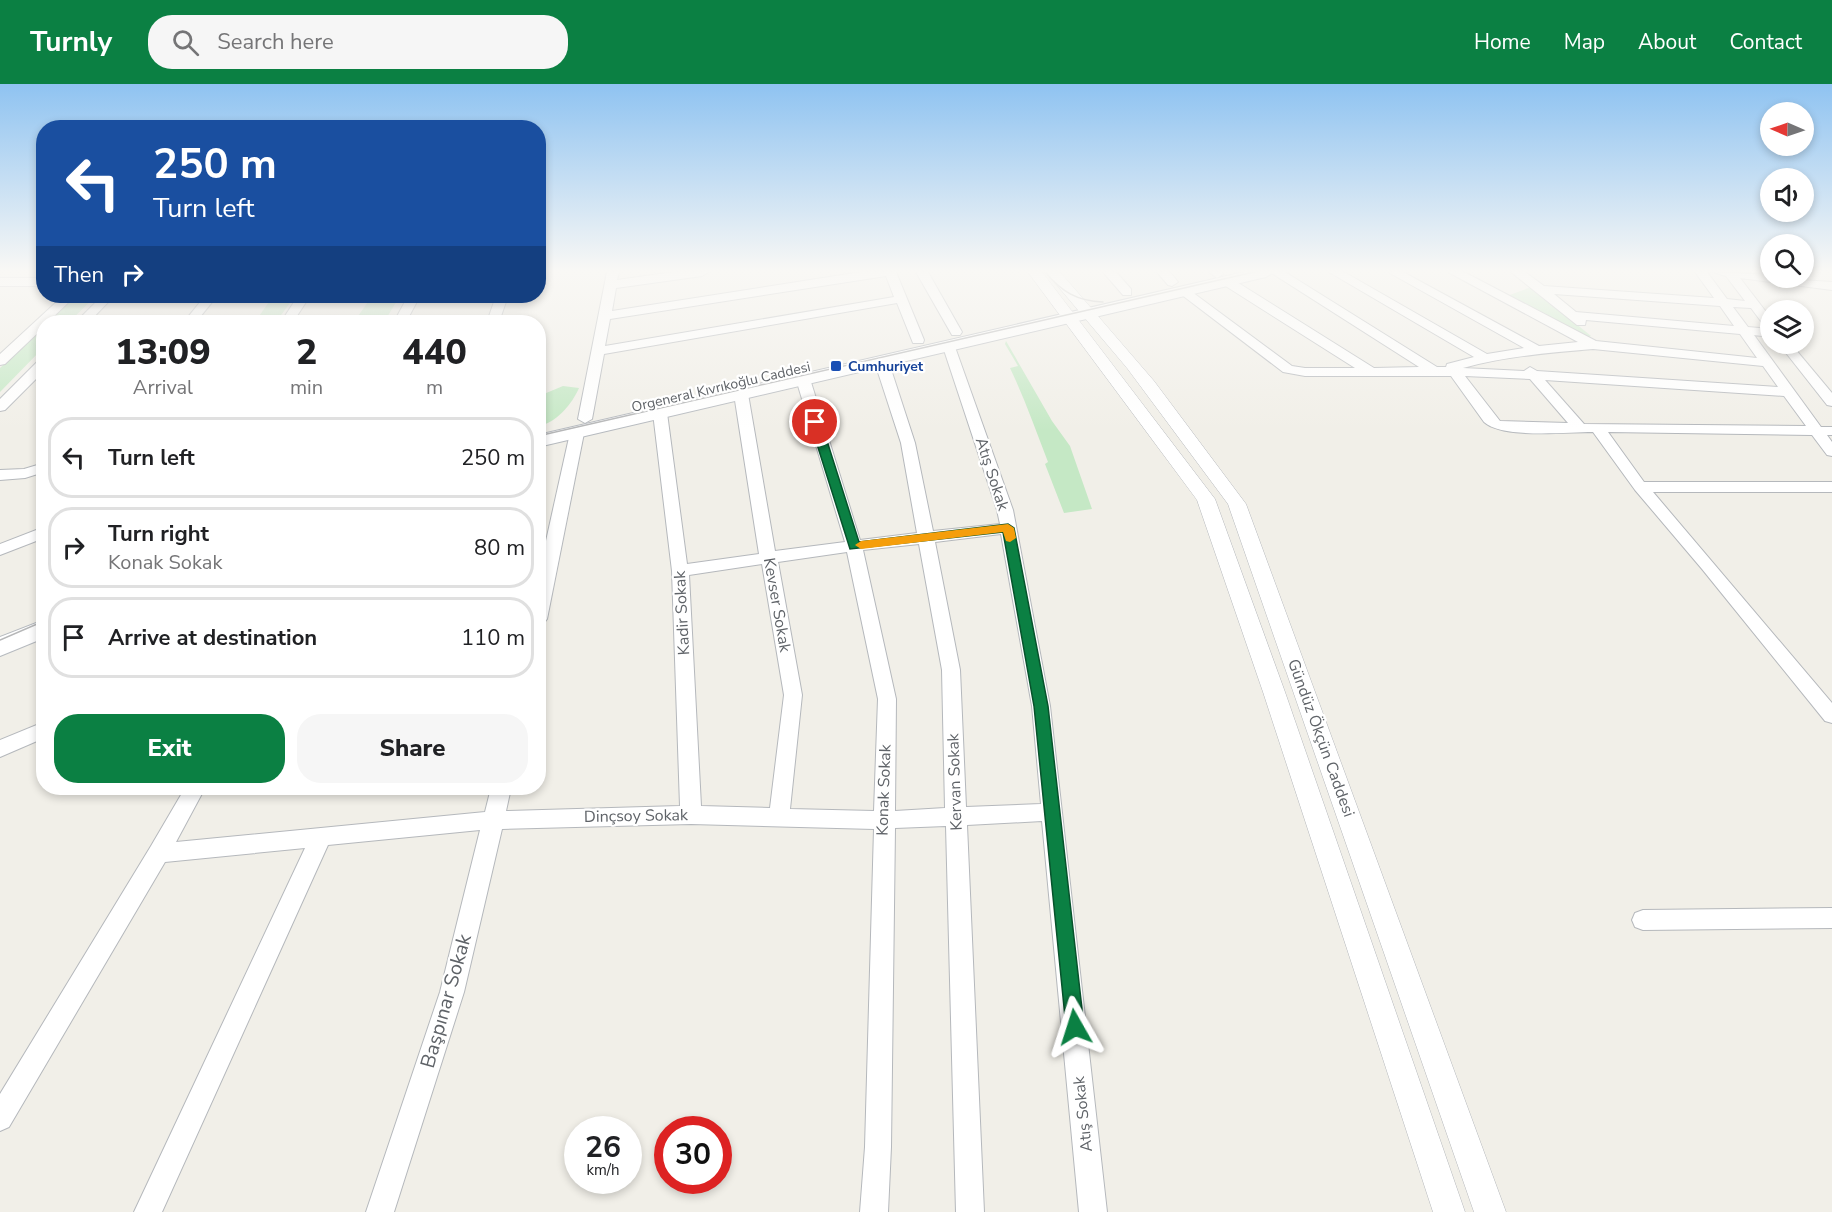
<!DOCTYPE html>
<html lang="en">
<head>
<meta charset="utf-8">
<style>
	body { margin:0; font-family:"Nunito Sans",sans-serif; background:#f6f6f6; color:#202124; height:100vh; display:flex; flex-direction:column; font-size:22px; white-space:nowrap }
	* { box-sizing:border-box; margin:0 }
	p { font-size:20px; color:#757577 }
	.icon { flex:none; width:33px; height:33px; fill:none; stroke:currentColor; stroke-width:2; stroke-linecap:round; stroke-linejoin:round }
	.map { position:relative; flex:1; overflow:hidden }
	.sheet { position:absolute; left:36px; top:231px; width:510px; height:480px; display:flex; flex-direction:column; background:#fff; border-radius:24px; box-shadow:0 3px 9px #0003 }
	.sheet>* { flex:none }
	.banner { position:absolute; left:36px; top:36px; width:510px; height:183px; border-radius:24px; box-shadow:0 3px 9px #0003; background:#1a4fa0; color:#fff; overflow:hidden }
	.needle { width:39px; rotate:272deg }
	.tools { position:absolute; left:1760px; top:18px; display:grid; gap:12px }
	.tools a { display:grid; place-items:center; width:54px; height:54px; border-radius:50%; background:#fff; box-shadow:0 3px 9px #0003; font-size:30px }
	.speed { position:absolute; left:564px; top:1032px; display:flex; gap:12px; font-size:30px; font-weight:700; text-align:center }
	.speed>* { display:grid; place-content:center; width:78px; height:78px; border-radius:50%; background:#fff; box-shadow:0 3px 9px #0003; line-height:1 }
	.speed small { font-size:15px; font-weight:400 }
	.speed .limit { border:9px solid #d22; background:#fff; color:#111 }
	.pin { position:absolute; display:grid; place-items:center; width:51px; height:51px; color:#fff; margin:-26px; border:3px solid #fff; border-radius:50%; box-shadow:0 2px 6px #0007 }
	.me { position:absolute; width:66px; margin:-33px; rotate:354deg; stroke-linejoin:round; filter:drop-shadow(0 0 4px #0008) }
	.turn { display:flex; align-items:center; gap:21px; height:126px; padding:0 18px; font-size:27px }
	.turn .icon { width:78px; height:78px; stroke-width:2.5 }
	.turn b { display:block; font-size:42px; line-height:51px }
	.then { display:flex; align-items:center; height:57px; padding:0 18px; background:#0003; gap:12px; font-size:22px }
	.eta { display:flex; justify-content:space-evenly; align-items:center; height:102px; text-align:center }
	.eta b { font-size:36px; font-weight:800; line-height:42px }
	.cta { display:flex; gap:12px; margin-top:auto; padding:12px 18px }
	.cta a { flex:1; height:69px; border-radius:24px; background:#0b8043; color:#fff; font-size:24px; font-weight:800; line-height:69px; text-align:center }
	.cta a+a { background:#f6f6f6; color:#202124 }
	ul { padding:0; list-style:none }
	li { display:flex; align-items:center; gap:18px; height:81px; margin:0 12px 9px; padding:0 6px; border:3px solid #e0e0e0; border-radius:24px }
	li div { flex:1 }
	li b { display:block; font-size:22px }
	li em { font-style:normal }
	header { display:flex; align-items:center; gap:36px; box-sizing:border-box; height:84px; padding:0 30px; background:#0b8043; color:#fff }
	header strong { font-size:28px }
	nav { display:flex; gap:33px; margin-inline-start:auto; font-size:21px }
	.search { width:420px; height:54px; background:#f6f6f6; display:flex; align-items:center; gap:15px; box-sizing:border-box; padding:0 21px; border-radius:24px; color:#757577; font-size:22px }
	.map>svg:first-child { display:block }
	.green { fill:#c5e8c5 }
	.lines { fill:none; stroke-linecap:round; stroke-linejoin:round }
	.minor-casing { stroke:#b5b8bc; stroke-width:2 }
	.tertiary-casing { stroke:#b5b8bc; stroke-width:1 }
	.secondary-casing { stroke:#b6babf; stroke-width:2 }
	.minor { fill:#fff; fill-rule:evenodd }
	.tertiary { fill:#fff; fill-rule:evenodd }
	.secondary { fill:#fff; fill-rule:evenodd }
	.tram { stroke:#b6b7b8; stroke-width:1.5 }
	.route { fill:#0b8043; stroke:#07532c; stroke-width:1.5 }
	.slow { fill:#f59e0b }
	.transit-dot { fill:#1a4fb4; stroke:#fff; stroke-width:2 }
	.labels { text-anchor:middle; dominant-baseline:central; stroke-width:4.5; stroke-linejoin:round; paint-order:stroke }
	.far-transit-label { font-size:14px; font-weight:bold; fill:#164399; stroke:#fff; text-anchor:start }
	.far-street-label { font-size:14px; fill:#5f6368; stroke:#fff }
	.street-label { font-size:16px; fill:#5f6368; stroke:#fff }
	.near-street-label { font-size:20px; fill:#5f6368; stroke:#fff }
</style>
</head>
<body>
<header>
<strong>Turnly</strong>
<div class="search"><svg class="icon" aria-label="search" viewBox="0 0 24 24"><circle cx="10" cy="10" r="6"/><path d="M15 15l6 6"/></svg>Search here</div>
<nav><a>Home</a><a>Map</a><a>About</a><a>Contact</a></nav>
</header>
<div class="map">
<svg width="1832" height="1128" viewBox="0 0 1832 1128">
	<rect width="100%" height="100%" fill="#f1efe8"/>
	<g class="green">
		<polygon points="1531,203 1591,252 1586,254 1507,212"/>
		<polygon points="76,212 96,212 69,238 48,238"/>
		<polygon points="273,212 295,212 276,238 255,238"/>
		<polygon points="372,212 400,212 384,238 354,238"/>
		<polygon points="43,243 43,264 0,308 0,284"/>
		<path d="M1006 257 1052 337 1070 362 1092 425 1064 429 1045 380 1048 378C1036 347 1024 313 1010 284L1018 282 1005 260Z"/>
		<path d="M563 302 579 304C572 320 557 338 539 342V312Z"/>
	</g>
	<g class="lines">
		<g class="minor-casing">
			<g id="minor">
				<path d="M607 188H619L617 196 674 188H708L702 192 616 204 612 227 861 188H896L924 256 923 259H913L897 219 604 270 592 335 585 339 578 335ZM886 192 894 213 605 262 610 235Z"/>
				<polygon points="916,188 928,188 962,248 960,251 952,251"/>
				<polygon points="1103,188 1116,188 1131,205 1131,211 1123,211"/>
				<polygon points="1157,188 1170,188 1178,198 1172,202 1168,201"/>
				<polygon points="1209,188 1222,188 1223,190 1217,194"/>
				<path d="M1270 188H1285L1437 283H1446L1447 280 1474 273 1329 188H1344L1487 270 1524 264 1388 188H1403L1539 262 1578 258 1448 188H1464L1596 257 1757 274 1740 250 1586 236 1585 241H1577L1511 188H1525L1544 202 1714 214 1695 188H1707L1727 215 1745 217 1726 192 1713 188 1770 191V194L1832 198V206L1740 194 1770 233V245L1766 244 1751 224 1733 223 1748 243 1770 245V253L1754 251 1821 343H1832V351H1827L1832 358V372L1827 371 1812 351 1608 348 1644 398H1832V408H1653L1832 619V639L1825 637 1702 485 1635 406 1593 348C1566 348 1503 355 1484 338L1451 292H1305L1283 288 1178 208 1180 205H1188L1292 282 1305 284H1355L1224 201V195H1232L1374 284 1419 283ZM1554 210 1720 222 1734 242 1576 228ZM1593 265 1763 282 1778 303 1537 287 1530 283 1524 287 1463 284C1505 272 1549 269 1593 265ZM1465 292 1530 295 1568 339 1500 337ZM1545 296 1784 312 1806 342 1584 340Z"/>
				<rect x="0" y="194" width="44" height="8"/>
				<polygon points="63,212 75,212 48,238 44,238 44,243 5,280 0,281 0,270"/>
				<polygon points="102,212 114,212 89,238 76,238"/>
				<polygon points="205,212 217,212 196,238 184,238"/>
				<polygon points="298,212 310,212 293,238 281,238"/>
				<polygon points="408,212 420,212 406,238 394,238"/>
				<polygon points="496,212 508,212 499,238 487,238"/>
				<path d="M949 259 955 263 1013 426 1050 622 1107 1128H1079L1042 737 967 741 984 1128H956L946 742 895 744 891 1063 888 1128H860L865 1063 874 745 691 740 502 745 464 908 394 1128H366L440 908 480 746 328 761 162 1128H134L305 764 165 778 9 1043 0 1047V1010L151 762 185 704H205L176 758 485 728 491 704H511L506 727 680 722 672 487 653 329 660 325 667 329 687 480 759 470 734 310 741 306 748 310 775 467 845 458 796 295 803 291 810 295 860 456 917 449 901 359 874 276 881 272 888 276 915 359 933 447 1000 440 997 426 943 263ZM1001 450 1032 622 1041 720 966 723 960 586 935 458ZM919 460 942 586 945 724 895 727 896 615 863 466ZM847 468 878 615 874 727 790 725 802 611 778 478ZM762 480 784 611 770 724 701 722 689 491Z"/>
				<polygon points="1779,260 1791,260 1832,309 1832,322 1827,321"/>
				<polygon points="44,275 44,287 5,326 0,327 0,315 39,276"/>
				<polygon points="577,345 584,349 547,535 544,539 538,541 538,493 570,349"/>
				<polygon points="44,379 44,388 25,394 0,396 0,386 24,385"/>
				<polygon points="44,443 44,454 0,471 0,460"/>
				<polygon points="44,638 44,654 0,673 0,656"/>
				<polygon points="1832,824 1832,844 1643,846 1635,843 1632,836 1635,829 1643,826"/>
			</g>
		</g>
		<g class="tertiary-casing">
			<g id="tertiary">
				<polygon points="1028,188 1042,188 1215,415 1285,608 1465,1128 1433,1128 1263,608 1197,416"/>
				<polygon points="1046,188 1060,188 1154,297 1246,420 1506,1128 1474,1128 1228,420 1127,284"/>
			</g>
		</g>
		<g class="secondary-casing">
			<g id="secondary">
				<polygon points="1244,188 1274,188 1266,193 538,363 538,351"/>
				<polygon points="44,536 44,554 0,572 0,553"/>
			</g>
		</g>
		<use href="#minor" class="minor"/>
		<use href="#tertiary" class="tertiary"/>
		<use href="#secondary" class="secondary"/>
		<g class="tram">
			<path d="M1045 188C1062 208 1077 217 1103 218"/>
			<polyline points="538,352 1254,188"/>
			<polyline points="0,556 44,537"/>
		</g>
	</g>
	<linearGradient id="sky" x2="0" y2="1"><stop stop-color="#8fc3f1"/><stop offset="0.54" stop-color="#f9f8f5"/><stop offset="1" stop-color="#f9f8f5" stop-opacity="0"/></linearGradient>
	<rect width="1832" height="346" fill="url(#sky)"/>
	<polygon class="route" points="815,334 821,338 859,458 1008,440 1014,444 1048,622 1084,943 1081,950 1075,952 1068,950 1066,943 1034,622 1003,448 850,465 810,338"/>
	<polygon class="slow" points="1008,440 1014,444 1016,454 1010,458 1006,457 1003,448 861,465 855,461 861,457"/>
	<rect class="transit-dot" x="830" y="276" width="12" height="12" rx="3"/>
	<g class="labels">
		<g class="far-transit-label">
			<text x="848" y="282">Cumhuriyet</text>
		</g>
		<g class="far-street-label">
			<text transform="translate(721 303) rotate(-13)">Orgeneral Kıvrıkoğlu Caddesi</text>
		</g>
		<g class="street-label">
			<text transform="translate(992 390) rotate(72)">Atış Sokak</text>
			<text transform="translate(777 521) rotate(80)">Kevser Sokak</text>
			<text transform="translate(682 529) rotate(-93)">Kadir Sokak</text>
			<text transform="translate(1321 654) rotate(70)">Gündüz Ökçün Caddesi</text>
			<text transform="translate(955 698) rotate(-92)">Kervan Sokak</text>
			<text transform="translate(884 706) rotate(-88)">Konak Sokak</text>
			<text transform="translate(636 732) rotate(-1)">Dinçsoy Sokak</text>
			<text transform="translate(1083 1030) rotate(-96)">Atış Sokak</text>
		</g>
		<g class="near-street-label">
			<text transform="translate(446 917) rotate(-74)">Başpınar Sokak</text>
		</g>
	</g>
</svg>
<div class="tools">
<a><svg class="needle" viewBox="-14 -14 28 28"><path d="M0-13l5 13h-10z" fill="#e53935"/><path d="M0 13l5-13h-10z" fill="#757577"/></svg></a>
<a><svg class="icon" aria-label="sound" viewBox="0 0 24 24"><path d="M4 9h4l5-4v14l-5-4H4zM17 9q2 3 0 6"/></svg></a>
<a><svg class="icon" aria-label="search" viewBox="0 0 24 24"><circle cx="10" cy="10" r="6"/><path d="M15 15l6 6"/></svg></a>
<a><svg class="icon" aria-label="layers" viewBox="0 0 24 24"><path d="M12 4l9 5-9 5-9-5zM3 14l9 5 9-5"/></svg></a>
</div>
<div class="speed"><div>26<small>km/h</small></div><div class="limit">30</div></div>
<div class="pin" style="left:815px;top:338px;background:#d93025"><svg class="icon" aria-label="arrive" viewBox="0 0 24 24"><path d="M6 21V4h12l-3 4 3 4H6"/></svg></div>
<svg class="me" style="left:1075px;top:943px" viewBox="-20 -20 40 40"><path d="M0-17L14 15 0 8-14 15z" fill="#0b8043" stroke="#fff" stroke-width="4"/></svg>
<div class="banner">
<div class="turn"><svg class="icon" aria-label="left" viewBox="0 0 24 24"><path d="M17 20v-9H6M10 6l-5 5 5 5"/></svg><div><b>250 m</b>Turn left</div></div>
<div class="then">Then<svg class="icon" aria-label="right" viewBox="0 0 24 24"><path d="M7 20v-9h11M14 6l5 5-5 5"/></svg></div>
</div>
<section class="sheet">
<div class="eta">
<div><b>13:09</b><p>Arrival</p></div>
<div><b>2</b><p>min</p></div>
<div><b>440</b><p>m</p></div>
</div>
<ul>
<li><svg class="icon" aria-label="left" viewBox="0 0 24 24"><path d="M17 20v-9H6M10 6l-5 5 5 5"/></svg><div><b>Turn left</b></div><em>250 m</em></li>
<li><svg class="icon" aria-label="right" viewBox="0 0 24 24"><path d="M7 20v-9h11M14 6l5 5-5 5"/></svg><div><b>Turn right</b><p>Konak Sokak</p></div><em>80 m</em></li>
<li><svg class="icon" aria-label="arrive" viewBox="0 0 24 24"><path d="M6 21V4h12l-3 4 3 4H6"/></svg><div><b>Arrive at destination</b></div><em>110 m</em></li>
</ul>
<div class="cta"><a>Exit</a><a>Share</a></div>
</section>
</div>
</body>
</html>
